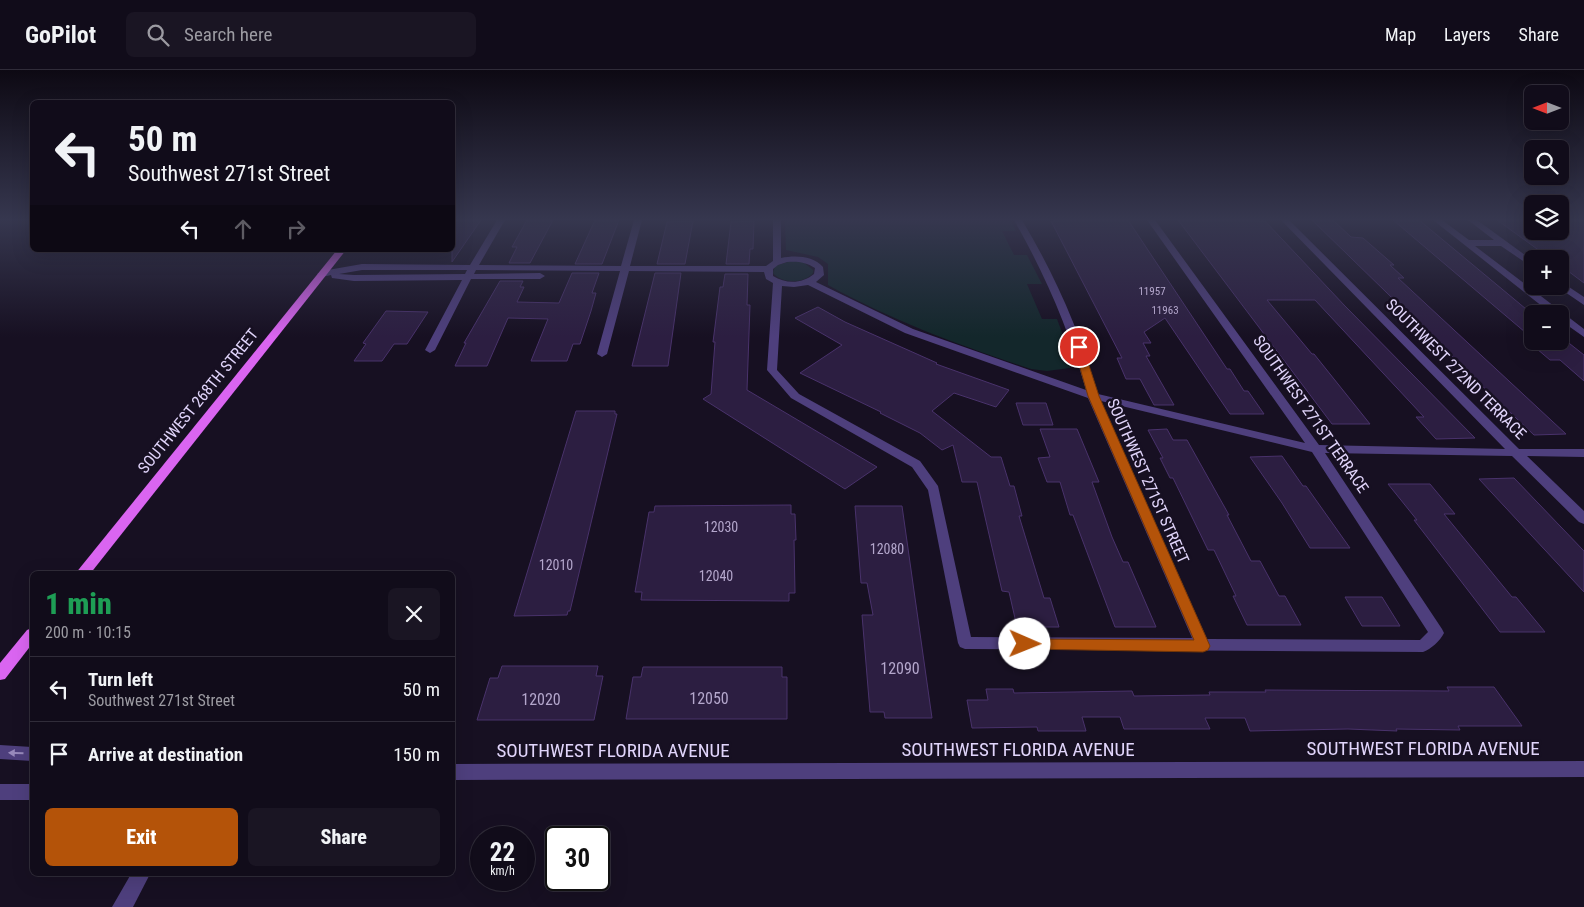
<!DOCTYPE html>
<html lang="en">
<head>
<meta charset="utf-8">
<style>
	body { margin:0; font-family:"Roboto Condensed",sans-serif; background:#1a1523; color:#f1f3f6; height:100vh; display:flex; flex-direction:column; font-size:19px; white-space:nowrap }
	* { box-sizing:border-box; margin:0 }
	p { font-size:16px; color:#9c9ba2 }
	.icon { flex:none; width:28px; height:28px; fill:none; stroke:currentColor; stroke-width:2; stroke-linecap:round; stroke-linejoin:round }
	.map { position:relative; flex:1; overflow:hidden }
	.side { position:absolute; left:30px; top:501px; width:425px; height:305px; display:flex; flex-direction:column; background:#110c1a; border-radius:8px; box-shadow:0 5px 20px #0002,0 0 0 1px #302c39 }
	.side>* { flex:none }
	.guide { position:absolute; left:30px; top:30px; width:425px; height:152px; border-radius:8px; box-shadow:0 5px 20px #0002,0 0 0 1px #302c39; background:#110c1a; color:#f1f3f6; overflow:hidden }
	.needle { width:32px; rotate:270deg }
	.buttons { position:absolute; left:1524px; top:15px; display:grid; gap:10px }
	.buttons a { display:grid; place-items:center; width:45px; height:45px; border-radius:8px; background:#110c1a; box-shadow:0 5px 20px #0002,0 0 0 1px #302c39; font-size:25px }
	.speed { position:absolute; left:470px; top:756px; display:flex; gap:10px; font-size:25px; font-weight:700; text-align:center }
	.speed>* { display:grid; place-content:center; width:65px; height:65px; border-radius:50%; background:#110c1a; box-shadow:0 5px 20px #0002,0 0 0 1px #302c39; line-height:1 }
	.speed small { font-size:12px; font-weight:400 }
	.speed .limit { border:2px solid #111; border-radius:8px; background:#fff; color:#111 }
	.pin { position:absolute; display:grid; place-items:center; width:42px; height:42px; color:#fff; margin:-21px; border:2px solid #fff; border-radius:50%; box-shadow:0 1px 5px #0007 }
	.me { position:absolute; width:55px; margin:-28px; rotate:91deg; stroke-linejoin:round; filter:drop-shadow(0 0 4px #0008) }
	.turn { display:flex; align-items:center; gap:18px; height:105px; padding:0 15px; font-size:22px }
	.turn .icon { width:65px; height:65px; stroke-width:2.5 }
	.turn b { display:block; font-size:35px; line-height:42px }
	.lanes { display:flex; align-items:center; height:48px; padding:0 15px; background:#0003; justify-content:center; gap:25px; direction:ltr }
	.lanes .off { opacity:.35 }
	.round { display:grid; place-items:center; flex:none; width:52px; height:52px; border-radius:8px; background:#1a1523 }
	.headline { display:flex; align-items:center; justify-content:space-between; height:85px; padding:0 15px }
	h1 { font-size:30px; font-weight:800; line-height:38px; color:#1e9e55 }
	.button { display:flex; gap:10px; margin-top:auto; padding:10px 15px }
	.button a { flex:1; height:58px; border-radius:8px; background:#b45309; color:#fff; font-size:20px; font-weight:800; line-height:58px; text-align:center }
	.button a+a { background:#1a1523; color:#f1f3f6 }
	ul { padding:0; list-style:none }
	li { display:flex; align-items:center; gap:15px; height:65px; padding:0 15px; border-top:1px solid #302c39 }
	li div { flex:1 }
	li b { display:block; font-size:19px }
	li em { font-style:normal }
	header { display:flex; align-items:center; gap:30px; box-sizing:border-box; height:70px; padding:0 25px; background:#110c1a; border-bottom:1px solid #302c39 }
	header strong { font-size:24px }
	nav { display:flex; gap:28px; margin-inline-start:auto; font-size:18px }
	.search { width:350px; height:45px; background:#1a1523; display:flex; align-items:center; gap:12px; box-sizing:border-box; padding:0 18px; border-radius:8px; color:#9c9ba2; font-size:19px }
	.map>svg:first-child { display:block }
	.green { fill:#13272b }
	.building { fill:#2c1e41; stroke:#49326b }
	.lines { fill:none; stroke-linecap:round; stroke-linejoin:round }
	.minor { fill:#4e3f7d; fill-rule:evenodd }
	.major { fill:#da65f1; fill-rule:evenodd }
	.oneway { fill:#988abc }
	.route { fill:#b45309; stroke:#753606 }
	.labels { text-anchor:middle; dominant-baseline:central; stroke-width:5; stroke-linejoin:round; paint-order:stroke }
	.far-number-label { font-size:11px; fill:#b4a7cc }
	.number-label { font-size:14px; fill:#b4a7cc }
	.street-label { font-size:16px; fill:#e1d5fb; stroke:#171022 }
	.near-number-label { font-size:16px; fill:#b4a7cc }
	.near-street-label { font-size:19px; fill:#e1d5fb; stroke:#171022 }
</style>
</head>
<body>
<header>
<strong>GoPilot</strong>
<div class="search"><svg class="icon" aria-label="search" viewBox="0 0 24 24"><circle cx="10" cy="10" r="6"/><path d="M15 15l6 6"/></svg>Search here</div>
<nav><a>Map</a><a>Layers</a><a>Share</a></nav>
</header>
<div class="map">
<svg width="1584" height="837" viewBox="0 0 1584 837">
	<rect width="100%" height="100%" fill="#171022"/>
	<g class="green">
		<path d="M785 150 1011 151 1016 161H1002L1014 185H1027L1042 214H1027L1042 249H1057L1072 289 1070 298 1047 301 1031 299C959 275 895 252 828 215V194L818 187 786 180Z"/>
		<path d="M791 191 803 192 813 200V203C804 214 782 214 773 203L775 196Z"/>
	</g>
	<g class="building">
		<polygon points="452,150 481,150 452,192"/>
		<polygon points="527,150 553,150 530,193 509,193 517,177 512,177"/>
		<polygon points="595,150 619,150 602,194 575,194"/>
		<polygon points="1128,150 1227,299 1230,299 1244,321 1248,321 1264,344 1230,344 1165,248 1144,262 1151,273 1143,273 1150,286 1146,286 1174,335 1154,335 1140,309 1126,309 1117,288 1122,288 1051,151"/>
		<polygon points="1178,150 1265,151 1345,236 1475,368 1436,369 1416,347 1424,347 1315,230 1267,230 1312,284 1314,284 1370,354 1332,354"/>
		<polygon points="1312,150 1333,150 1351,167 1363,168 1394,195 1390,195 1404,208 1398,208 1566,364 1534,365 1460,295 1461,295"/>
		<polygon points="1393,150 1419,150 1532,244 1532,268"/>
		<polygon points="1497,150 1532,150 1532,161 1560,161 1560,150 1584,150 1584,213 1560,195 1560,189 1551,189"/>
		<polygon points="693,151 685,194 657,194 667,152"/>
		<polygon points="754,151 753,179 750,179 749,194 726,194 731,152"/>
		<polygon points="572,203 599,203 592,223 596,223 591,241 580,274 573,274 567,291 531,291 548,249 508,248 487,296 455,296 466,273 464,273 500,211 523,211 520,217 524,217 517,232 559,233"/>
		<polygon points="655,203 681,203 668,296 632,296"/>
		<polygon points="725,204 748,204 747,235 750,235 747,320 877,397 845,419 703,329 711,324 715,272 713,272 720,217 723,217"/>
		<polygon points="818,237 845,252 937,293 936,294 1009,320 996,337 954,323 932,341 991,387 1001,387 1010,416 1014,416 1022,446 1019,446 1044,528 1050,528 1059,557 1017,557 1009,522 1002,521 977,412 962,412 953,375 942,380 920,363 880,343 881,342 800,303 842,275 795,248"/>
		<polygon points="386,241 428,242 407,274 394,274 382,291 354,291 366,274 363,273"/>
		<polygon points="1560,266 1584,285 1584,311 1560,290 1550,290 1530,273 1560,271"/>
		<polygon points="1016,333 1046,333 1053,355 1023,355"/>
		<polygon points="576,341 615,341 615,344 617,344 570,541 568,541 567,545 514,546"/>
		<polygon points="1040,359 1077,359 1099,412 1092,412 1112,467 1123,492 1128,492 1156,557 1115,557 1073,445 1070,445 1060,412 1047,412 1038,388 1050,387"/>
		<polygon points="1167,359 1173,370 1187,370 1229,445 1227,445 1251,491 1260,491 1279,526 1285,526 1301,555 1247,555 1233,526 1236,526 1214,480 1208,480 1173,408 1170,408 1160,388 1163,388 1148,360"/>
		<polygon points="1282,386 1303,416 1306,416 1350,478 1310,478 1282,433 1250,387"/>
		<polygon points="1514,408 1584,481 1584,522 1479,409"/>
		<polygon points="1388,414 1430,414 1455,444 1444,444 1512,527 1516,527 1545,562 1500,562 1414,450 1417,450"/>
		<polygon points="791,435 791,444 795,444 796,470 794,470 795,523 789,523 789,531 641,530 642,522 635,522 649,442 654,442 655,436"/>
		<polygon points="855,436 902,436 932,648 885,648 884,642 870,642 862,545 873,545 867,513 861,513"/>
		<polygon points="1345,527 1382,527 1400,556 1362,556"/>
		<polygon points="502,596 598,596 596,606 603,606 594,650 477,650 490,608 498,608"/>
		<polygon points="643,597 782,597 782,607 787,607 787,649 626,649 633,607 641,607"/>
		<polygon points="1447,617 1494,617 1522,656 1458,656 1460,660 1396,659 1397,661 1348,659 1250,661 1245,648 1205,648 1210,659 1124,659 1120,647 1082,647 1086,661 1038,661 1037,657 972,658 967,630 988,630 986,619 1013,619 1014,623 1132,621 1134,626 1210,625 1209,622 1266,622 1265,620 1449,621"/>
	</g>
	<g class="lines">
		<g class="minor">
			<path d="M497 150H505L479 195 621 196 634 150H642L630 196H766L773 191V150H781V188C796 185 813 186 823 197L824 205 816 212 913 259 1086 320C1069 260 1045 204 1014 150H1022C1055 205 1080 262 1098 324L1305 373 1147 150H1155L1319 375 1505 379 1281 150H1289L1519 379H1584V387L1527 386 1584 441V454L1579 452 1512 386 1325 383 1442 559 1444 563C1440 571 1431 579 1423 582L965 579 960 577 958 573 928 420 912 397 791 328 767 300 773 213 766 209 764 202 629 201 607 284 602 287 597 284 620 201 476 200 474 204 540 203 545 206 540 209H471L435 280 430 283 425 280 462 210 354 211 332 208 331 205 322 207 317 204 322 201 362 194 470 195ZM787 192C797 191 806 192 815 198L814 204C802 214 786 214 773 206V199L778 195ZM362 200H467L465 204 354 205 339 204ZM808 215 905 263 1088 328 1192 568 971 567 938 416 920 391 799 324 777 300 782 216 794 217ZM1101 331 1312 382 1428 562 1420 570 1207 569Z"/>
			<polygon points="1433,150 1442,150 1469,170 1494,170 1468,150 1477,150 1532,190 1532,197 1501,176 1475,176 1525,214 1532,214 1532,216 1560,216 1560,211 1584,227 1584,235 1562,220 1533,220 1584,259 1584,267 1560,250 1560,244 1552,244"/>
			<polygon points="0,675 32,677 32,691 0,689"/>
			<polygon points="1584,691 1584,707 452,710 452,694"/>
			<rect x="0" y="714" width="32" height="16"/>
			<polygon points="131,804 150,804 133,837 112,837"/>
		</g>
		<g class="major">
			<polygon points="337,180 346,180 90,504 75,504"/>
			<polygon points="32,558 32,574 5,609 0,610 0,593 27,560"/>
		</g>
	</g>
	<defs><path id="oneway-solid" d="M-6-.8H1V-3.2L6.5 0L1 3.2V.8H-6Z" transform="scale(1.25)"/></defs>
	<use class="oneway" href="#oneway-solid" transform="translate(16 683) rotate(-178)"/>
	<linearGradient id="sky" x2="0" y2="1"><stop stop-color="#0d0913"/><stop offset="0.56" stop-color="#36374f"/><stop offset="1" stop-color="#36374f" stop-opacity="0"/></linearGradient>
	<rect width="1584" height="267" fill="url(#sky)"/>
	<polygon class="route" points="1079,274 1083,277 1099,326 1210,576 1208,580 1203,582 1025,579 1020,578 1018,574 1020,570 1025,569 1194,570 1088,326 1074,277"/>
	<g class="labels">
		<g class="far-number-label">
			<text x="1152" y="221">11957</text>
			<text x="1165" y="240">11963</text>
		</g>
		<g class="number-label">
			<text x="721" y="457">12030</text>
			<text x="887" y="479">12080</text>
			<text x="556" y="495">12010</text>
			<text x="716" y="506">12040</text>
		</g>
		<g class="street-label">
			<text transform="translate(1456 299) rotate(45)">SOUTHWEST 272ND TERRACE</text>
			<text transform="translate(198 331) rotate(-51)">SOUTHWEST 268TH STREET</text>
			<text transform="translate(1311 344) rotate(55)">SOUTHWEST 271ST TERRACE</text>
			<text transform="translate(1148 411) rotate(66)">SOUTHWEST 271ST STREET</text>
		</g>
		<g class="near-number-label">
			<text x="900" y="598">12090</text>
			<text x="709" y="628">12050</text>
			<text x="541" y="629">12020</text>
		</g>
		<g class="near-street-label">
			<text x="1423" y="678">SOUTHWEST FLORIDA AVENUE</text>
			<text x="1018" y="679">SOUTHWEST FLORIDA AVENUE</text>
			<text x="613" y="680">SOUTHWEST FLORIDA AVENUE</text>
		</g>
	</g>
</svg>
<div class="buttons">
<a><svg class="needle" viewBox="-14 -14 28 28"><path d="M0-13l5 13h-10z" fill="#e53935"/><path d="M0 13l5-13h-10z" fill="#9c9ba2"/></svg></a>
<a><svg class="icon" aria-label="search" viewBox="0 0 24 24"><circle cx="10" cy="10" r="6"/><path d="M15 15l6 6"/></svg></a>
<a><svg class="icon" aria-label="layers" viewBox="0 0 24 24"><path d="M12 4l9 5-9 5-9-5zM3 14l9 5 9-5"/></svg></a>
<a>+</a>
<a>−</a>
</div>
<div class="speed"><div>22<small>km/h</small></div><div class="limit">30</div></div>
<div class="pin" style="left:1079px;top:277px;background:#d93025"><svg class="icon" aria-label="arrive" viewBox="0 0 24 24"><path d="M6 21V4h12l-3 4 3 4H6"/></svg></div>
<svg class="me" style="left:1025px;top:574px" viewBox="-20 -20 40 40"><circle r="19" fill="#fff"/><path d="M0-13L10 11 0 6-10 11z" fill="#b45309"/></svg>
<div class="guide">
<div class="turn"><svg class="icon" aria-label="left" viewBox="0 0 24 24"><path d="M17 20v-9H6M10 6l-5 5 5 5"/></svg><div><b>50 m</b>Southwest 271st Street</div></div>
<div class="lanes"><svg class="icon" aria-label="left" viewBox="0 0 24 24"><path d="M17 20v-9H6M10 6l-5 5 5 5"/></svg><svg class="icon off" aria-label="ahead" viewBox="0 0 24 24"><path d="M12 20V5M6 11l6-6 6 6"/></svg><svg class="icon off" aria-label="right" viewBox="0 0 24 24"><path d="M7 20v-9h11M14 6l5 5-5 5"/></svg></div>
</div>
<section class="side">
<div class="headline"><div><h1>1 min</h1><p>200 m · 10:15</p></div><a class="round"><svg class="icon" aria-label="close" viewBox="0 0 24 24"><path d="M6 6l12 12M18 6L6 18"/></svg></a></div>
<ul>
<li><svg class="icon" aria-label="left" viewBox="0 0 24 24"><path d="M17 20v-9H6M10 6l-5 5 5 5"/></svg><div><b>Turn left</b><p>Southwest 271st Street</p></div><em>50 m</em></li>
<li><svg class="icon" aria-label="arrive" viewBox="0 0 24 24"><path d="M6 21V4h12l-3 4 3 4H6"/></svg><div><b>Arrive at destination</b></div><em>150 m</em></li>
</ul>
<div class="button"><a>Exit</a><a>Share</a></div>
</section>
</div>
</body>
</html>
